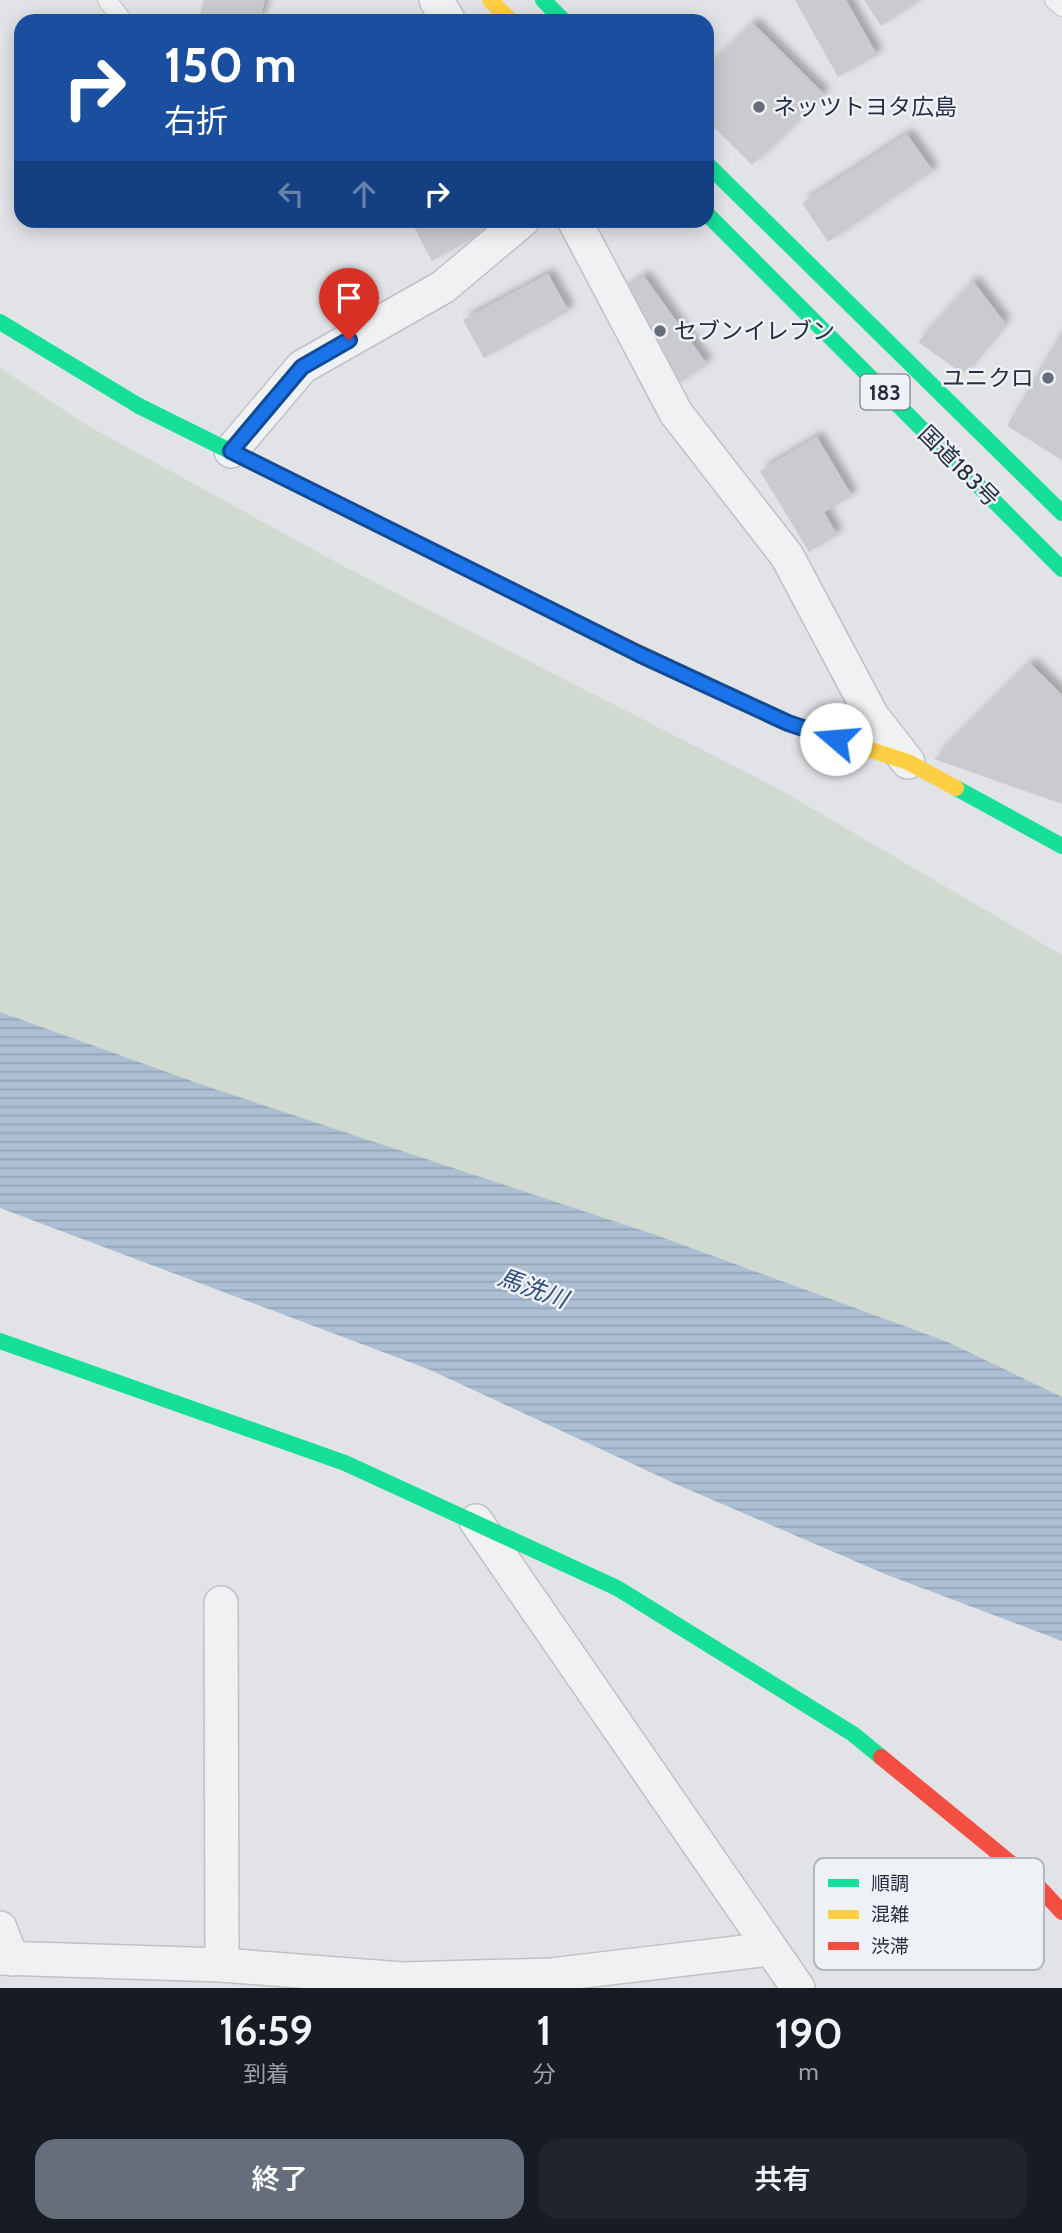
<!DOCTYPE html>
<html lang="ja">
<head>
<meta charset="utf-8">
<style>
	body { margin:0; font-family:Cabin,"Noto Sans JP",sans-serif; background:#20242c; color:#f1f3f6; height:100vh; display:flex; flex-direction:column; font-size:26px; white-space:nowrap }
	* { box-sizing:border-box; margin:0 }
	p { font-size:23px; color:#9ea1a6 }
	.icon { flex:none; width:38px; height:38px; fill:none; stroke:currentColor; stroke-width:2; stroke-linecap:round; stroke-linejoin:round }
	.map { position:relative; height:1988px; overflow:hidden }
	.drawer { display:flex; flex-direction:column; background:#171b24; flex:1 }
	.drawer>* { flex:none }
	.banner { position:absolute; left:14px; top:14px; width:700px; height:214px; border-radius:21px; box-shadow:0 4px 18px #0003; background:#1a4fa0; color:#fff; overflow:hidden }
	.pin { position:absolute; display:grid; place-items:center; width:60px; height:60px; color:#fff; margin:-72px -30px; border-radius:50% 50% 50% 0; rotate:-45deg; box-shadow:0 0 7px #0007 }
	.pin .icon { rotate:45deg }
	.me { position:absolute; width:77px; margin:-38px; rotate:288deg; stroke-linejoin:round; filter:drop-shadow(0 0 5px #0008) }
	.turn { display:flex; align-items:center; gap:24px; height:147px; padding:0 35px; font-size:32px }
	.turn .icon { width:91px; height:91px; stroke-width:2.5 }
	.turn b { display:block; font-size:49px; line-height:60px }
	.lanes { display:flex; align-items:center; height:66px; padding:0 35px; background:#0003; justify-content:center; gap:35px; direction:ltr }
	.lanes .off { opacity:.35 }
	.eta { display:flex; justify-content:space-evenly; align-items:center; height:119px; text-align:center }
	.eta b { font-size:42px; font-weight:600; line-height:49px }
	.action { display:flex; gap:14px; margin-top:auto; padding:14px 35px }
	.action a { flex:1; height:80px; border-radius:21px; background:#676e7b; color:#fff; font-size:28px; font-weight:600; line-height:80px; text-align:center }
	.action a+a { background:#20242c; color:#f1f3f6 }
	.map>svg:first-child { display:block }
	.green { fill:#d1dad1 }
	.water { fill:url(#water-rules) }
	.building { fill:#c9cbce; filter:url(#shadow) }
	.lines { fill:none; stroke-linecap:round; stroke-linejoin:round }
	.lane-casing { stroke:#bfc1c4; stroke-width:20 }
	.street-casing { stroke:#bfc1c4; stroke-width:36 }
	.lane { stroke:#f0f1f3; stroke-width:18 }
	.street { stroke:#f0f1f3; stroke-width:33 }
	.fast { stroke:#16e098; stroke-width:16 }
	.slow { stroke:#ffcf43; stroke-width:16 }
	.jam { stroke:#f24e42; stroke-width:16 }
	.route-casing { stroke:#114b97; stroke-width:18 }
	.route { stroke:#1a73e8; stroke-width:12 }
	.poi-dot { fill:#676e7b; stroke:#eef1f6; stroke-width:2.5 }
	.labels { text-anchor:middle; dominant-baseline:central; stroke-width:5; stroke-linejoin:round; paint-order:stroke }
	.shield { fill:#eef1f6; stroke:#626977; stroke-width:2 }
	.shield-label { font-size:21px; font-weight:bold; fill:#262f41 }
	.poi-label { font-size:23px; fill:#262f41; stroke:#eef1f6; text-anchor:start }
	.street-label { font-size:23px; fill:#262f41; stroke:#eef1f6 }
	.water-label { font-size:24px; font-style:italic; fill:#2e4d77; stroke:#eef1f6 }
	.key { fill:#eef1f6; stroke:#b2b7c0; stroke-width:2 }
	.key-label { font-size:19px; fill:#262f41 }
</style>
</head>
<body>
<div class="map">
<svg width="1062" height="1988" viewBox="0 0 1062 1988">
	<defs>
		<pattern id="water-rules" width="6" height="5" patternUnits="userSpaceOnUse" patternTransform="scale(1.75)"><rect width="6" height="5" fill="#adbfd3"/><path d="M0 2.5h6" fill="none" stroke="#95a4b6"/></pattern>
		<filter id="shadow"><feDropShadow dx="6" dy="-6" stdDeviation="3.5" flood-color="#0004"/></filter>
	</defs>
	<rect width="100%" height="100%" fill="#e1e3e6"/>
	<polygon class="green" points="0,368 85,424 343,566 779,789 1062,955 1062,1397 948,1342 656,1235 203,1085 0,1012"/>
	<polygon class="water" points="0,1012 203,1085 656,1235 948,1342 1062,1397 1062,1641 885,1574 678,1485 428,1369 0,1208"/>
	<g class="building">
		<polygon points="204,0 265,0 259,21 198,21"/>
		<polygon points="795,0 846,0 877,55 838,77"/>
		<polygon points="864,0 920,0 881,26"/>
		<polygon points="753,23 824,94 752,165 707,120 707,69"/>
		<polygon points="907,134 933,171 828,242 802,203"/>
		<polygon points="410,220 505,220 432,261"/>
		<polygon points="548,274 569,311 484,358 463,320"/>
		<polygon points="644,276 707,364 676,386 613,298"/>
		<polygon points="973,281 1005,323 963,374 918,342"/>
		<polygon points="1062,331 1062,460 1007,426"/>
		<polygon points="817,437 852,496 824,512 837,535 809,552 760,471"/>
		<polygon points="1030,663 1062,695 1062,804 934,759"/>
	</g>
	<g class="lines">
		<g class="lane-casing">
			<g id="lane">
				<polyline points="107,0 123,21"/>
				<polyline points="1054,0 1062,7"/>
			</g>
		</g>
		<g class="street-casing">
			<g id="street">
				<polyline points="436,0 449,21"/>
				<polyline points="574,220 676,413 787,556 872,716 908,762"/>
				<polyline points="231,451 302,367 443,287 523,220"/>
				<polyline points="476,1521 798,1988"/>
				<polyline points="221,1603 222,1965"/>
				<polyline points="0,1928 12,1959"/>
				<polyline points="0,1958 222,1965 402,1979 551,1975 769,1949"/>
			</g>
		</g>
		<use href="#lane" class="lane"/>
		<use href="#street" class="street"/>
		<g class="fast">
			<polyline points="543,0 564,21"/>
			<polyline points="707,164 1062,513"/>
			<polyline points="707,214 1062,569"/>
			<polyline points="0,322 139,406 579,624"/>
			<polyline points="956,788 1062,846"/>
			<polyline points="0,1341 345,1463 617,1588 853,1734 881,1757"/>
		</g>
		<g class="slow">
			<polyline points="490,0 511,21"/>
			<polyline points="579,624 788,723 908,762 956,788"/>
		</g>
		<polyline class="jam" points="881,1757 1035,1883 1062,1912"/>
	</g>
	<g class="lines">
		<g class="route-casing">
			<polyline id="route" points="349,340 302,367 231,451 639,654 788,723 836,739"/>
		</g>
		<use href="#route" class="route"/>
	</g>
	<g class="poi-dot">
		<circle cx="759" cy="107" r="7"/>
		<circle cx="660" cy="331" r="7"/>
		<circle cx="1048" cy="378" r="7"/>
	</g>
	<g class="labels">
		<rect class="shield" x="860.5" y="374.5" width="49" height="35" rx="5"/>
		<g class="shield-label">
			<text x="885" y="392">183</text>
		</g>
		<g class="poi-label">
			<text x="773" y="107">ネッツトヨタ広島</text>
			<text x="674" y="331">セブンイレブン</text>
			<text x="1034" y="378" text-anchor="end">ユニクロ</text>
		</g>
		<g class="street-label">
			<text transform="translate(959 466) rotate(45)">国道183号</text>
		</g>
		<g class="water-label">
			<text transform="translate(533 1288) rotate(20)">馬洗川</text>
		</g>
	</g>
	<rect x="814" y="1858" width="230" height="112" rx="10" class="key"/>
	<rect x="828" y="1879" width="31" height="8" fill="#16e098"/>
	<rect x="828" y="1910" width="31" height="9" fill="#ffcf43"/>
	<rect x="828" y="1942" width="31" height="8" fill="#f24e42"/>
	<g class="key-label">
		<text x="871" y="1890">順調</text>
		<text x="871" y="1921">混雑</text>
		<text x="871" y="1953">渋滞</text>
	</g>
</svg>
<div class="pin" style="left:349px;top:340px;background:#d93025"><svg class="icon" aria-label="arrive" viewBox="0 0 24 24"><path d="M6 21V4h12l-3 4 3 4H6"/></svg></div>
<svg class="me" style="left:836px;top:739px" viewBox="-20 -20 40 40"><circle r="19" fill="#fff"/><path d="M0-13L10 11 0 6-10 11z" fill="#1a73e8"/></svg>
<div class="banner">
<div class="turn"><svg class="icon" aria-label="right" viewBox="0 0 24 24"><path d="M7 20v-9h11M14 6l5 5-5 5"/></svg><div><b>150 m</b>右折</div></div>
<div class="lanes"><svg class="icon off" aria-label="left" viewBox="0 0 24 24"><path d="M17 20v-9H6M10 6l-5 5 5 5"/></svg><svg class="icon off" aria-label="ahead" viewBox="0 0 24 24"><path d="M12 20V5M6 11l6-6 6 6"/></svg><svg class="icon" aria-label="right" viewBox="0 0 24 24"><path d="M7 20v-9h11M14 6l5 5-5 5"/></svg></div>
</div>
</div>
<section class="drawer">
<div class="eta">
<div><b>16:59</b><p>到着</p></div>
<div><b>1</b><p>分</p></div>
<div><b>190</b><p>m</p></div>
</div>
<div class="action"><a>終了</a><a>共有</a></div>
</section>
</body>
</html>
